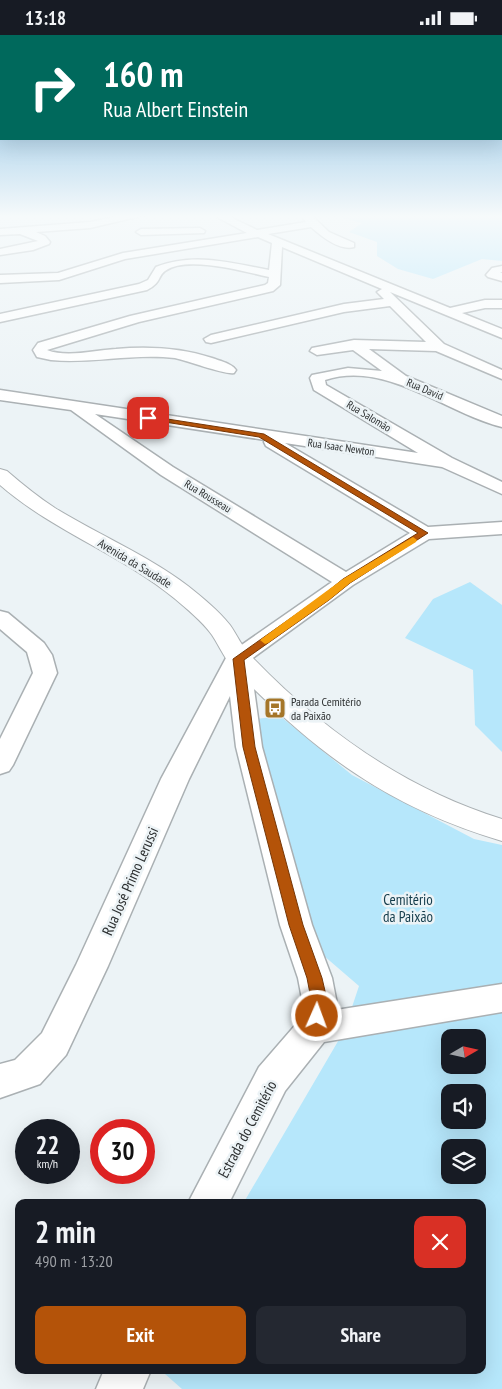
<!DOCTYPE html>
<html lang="en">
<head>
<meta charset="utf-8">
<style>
	body { margin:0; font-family:"PT Sans Narrow",sans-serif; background:#242831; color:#f1f3f6; height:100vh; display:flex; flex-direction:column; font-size:19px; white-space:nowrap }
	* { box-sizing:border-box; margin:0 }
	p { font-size:16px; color:#9ea1a6 }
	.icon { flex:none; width:28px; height:28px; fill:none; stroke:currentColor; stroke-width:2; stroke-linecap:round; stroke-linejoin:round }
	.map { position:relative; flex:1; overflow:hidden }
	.sheet { position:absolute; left:15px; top:1164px; width:471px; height:175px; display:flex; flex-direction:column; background:#171b24; border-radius:10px; box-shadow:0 5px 20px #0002 }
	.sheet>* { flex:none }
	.top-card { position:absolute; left:0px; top:0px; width:502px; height:105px; box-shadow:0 5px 20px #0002; background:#00695c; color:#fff; overflow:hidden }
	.needle { width:32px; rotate:81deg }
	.tools { position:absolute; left:441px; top:994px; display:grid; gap:10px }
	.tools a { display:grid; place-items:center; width:45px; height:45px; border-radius:10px; background:#171b24; box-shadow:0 5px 20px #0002; font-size:25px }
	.speed { position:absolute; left:15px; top:1084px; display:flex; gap:10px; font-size:25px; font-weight:700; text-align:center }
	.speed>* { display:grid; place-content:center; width:65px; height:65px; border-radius:50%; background:#171b24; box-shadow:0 5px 20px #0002; line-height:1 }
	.speed small { font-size:12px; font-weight:400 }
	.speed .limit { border:8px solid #d22; background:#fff; color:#111 }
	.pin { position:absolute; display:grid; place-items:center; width:42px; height:42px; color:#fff; margin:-21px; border-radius:10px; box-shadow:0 2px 8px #0006 }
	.me { position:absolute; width:55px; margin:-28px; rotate:2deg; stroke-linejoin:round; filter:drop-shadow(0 0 4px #0008) }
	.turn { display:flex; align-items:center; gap:18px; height:105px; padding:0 20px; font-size:22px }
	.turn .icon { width:65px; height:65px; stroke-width:2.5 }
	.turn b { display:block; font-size:35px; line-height:42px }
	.round { display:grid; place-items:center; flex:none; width:52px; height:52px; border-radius:10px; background:#242831 }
	.overview { display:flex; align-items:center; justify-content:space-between; height:85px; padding:0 20px }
	h1 { font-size:30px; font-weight:700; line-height:38px }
	.action { display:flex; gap:10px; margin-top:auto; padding:10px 20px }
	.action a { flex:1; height:58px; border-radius:10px; background:#b45309; color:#fff; font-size:20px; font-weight:700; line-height:58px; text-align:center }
	.action a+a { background:#242831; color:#f1f3f6 }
	.status { display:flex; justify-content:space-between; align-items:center; height:35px; padding:0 25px; background:#171b24; direction:ltr }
	.status svg { height:14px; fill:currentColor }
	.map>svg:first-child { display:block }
	.green { fill:#b6e7fb; fill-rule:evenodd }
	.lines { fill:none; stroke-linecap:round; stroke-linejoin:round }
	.minor-casing { stroke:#aab0b3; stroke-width:3 }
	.major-casing { stroke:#aab0b3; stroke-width:2 }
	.minor { fill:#fff; fill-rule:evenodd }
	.major { fill:#fff; fill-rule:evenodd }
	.route { fill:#b45309; stroke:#753606 }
	.slow { fill:#f59e0b }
	.labels { text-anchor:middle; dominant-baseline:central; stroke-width:5; stroke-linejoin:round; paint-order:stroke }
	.far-street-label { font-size:11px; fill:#2c2f30; stroke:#ecf3f6 }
	.street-label { font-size:12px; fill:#2c2f30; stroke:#ecf3f6 }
	.poi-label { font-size:12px; fill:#2c2f30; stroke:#ecf3f6; text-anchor:start }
	.near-street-label { font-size:15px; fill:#2c2f30; stroke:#ecf3f6 }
	.near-park-label { font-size:15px; fill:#153d4c; stroke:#ecf3f6 }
</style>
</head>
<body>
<div class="status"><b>13:18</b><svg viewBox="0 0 49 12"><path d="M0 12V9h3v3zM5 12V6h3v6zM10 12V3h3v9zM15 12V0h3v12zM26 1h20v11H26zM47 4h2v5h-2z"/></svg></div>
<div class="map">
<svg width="502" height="1354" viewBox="0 0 502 1354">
	<rect width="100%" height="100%" fill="#ecf3f6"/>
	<g class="green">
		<polygon points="314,180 502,180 502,226 482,224 433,244 398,234 377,221 377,207 349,197 362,188 339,182 315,183"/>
		<polygon points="470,547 502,570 502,717 475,690 473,635 405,603 433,564"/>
		<path d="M280 681 352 740 474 804 502 810V1354H182L165 1339 167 1335H482V1168L244 1167 344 996 359 951 316 914 279 783 256 684ZM450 1002H478V1030H450ZM450 1058H478V1085H450ZM450 1112H478V1140H450Z"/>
	</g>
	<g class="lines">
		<g class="minor-casing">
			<g id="minor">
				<polygon points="125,180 145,180 90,193 36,197 45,201 50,207 49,209 33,215 0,220 0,214 38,206 20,199 0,200 0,194 90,187"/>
				<path d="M213 180H226L257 195 306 187 301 180H311L329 197 354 208V212C339 216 321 201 311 192L268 199 450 273 485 265H502V273H485L462 278 502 294V303L390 257 444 309 502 335V344L436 316 369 314 406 341 502 381V392C445 378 387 325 325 345L326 350 452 423 502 447V459L442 432 285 408 428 492 502 487V499L429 504 353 550 250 625 262 712 312 890 332 943 337 969 336 975 502 949V977L324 1007 285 1056 229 1168H188L259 1032 298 987 303 969 298 943 280 890 236 712 230 661 189 744 108 931 66 1020 40 1049 0 1063V1029L15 1025 42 998 76 930 161 744 226 623 230 618 332 547 161 440 71 375 0 365V355L418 418 314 355 310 343 312 340 348 333 382 336 353 315 317 320 310 316 312 313 354 305 426 307 390 271 344 277 211 308 206 307 204 304 211 300 344 269 384 264 377 257 382 254 282 212 280 250 273 256 139 287 47 315C67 323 95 315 116 314 148 311 182 313 212 323 220 326 231 328 236 335L234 338C225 340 189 326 175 323 133 318 92 329 51 325L37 322 33 315 38 308 130 281 265 250 268 248 269 242C245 237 187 220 165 236 157 242 162 247 147 255L0 287V279L139 249 148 245 156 232C194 217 231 228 269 235L272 208 258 202 125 224 59 245 0 248V240L58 238 123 218 247 198ZM95 379 265 405 264 407 266 411 410 498 346 537 173 432Z"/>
				<polygon points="200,193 205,196 204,198 141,200 136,197 141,194"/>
				<polygon points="502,231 502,237 500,238 502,238 502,246 488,242 486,240 492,233"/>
				<polygon points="0,576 8,578 44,608 52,620 57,638 13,730 9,736 0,739 0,704 33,638 27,617 0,594"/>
				<polygon points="104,1335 151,1335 143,1354 96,1354"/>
			</g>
		</g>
		<g class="major-casing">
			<path id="major" d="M0 434 7 436C22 449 38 462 55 473 99 500 147 520 188 551 203 563 218 575 230 590 237 600 242 612 251 621 321 694 405 754 502 784V806C388 772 317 719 235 635 225 625 220 612 212 600 202 586 187 574 174 563 120 519 53 496 0 450Z"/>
		</g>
		<use href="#minor" class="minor"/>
		<use href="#major" class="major"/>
	</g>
	<linearGradient id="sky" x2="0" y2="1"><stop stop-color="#6db1de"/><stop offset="0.49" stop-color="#f6fafb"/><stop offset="1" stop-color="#f6fafb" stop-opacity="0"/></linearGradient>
	<rect width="502" height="370" fill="url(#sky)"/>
	<polygon class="route" points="148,381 264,399 428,498 350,548 329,565 244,625 255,712 303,890 322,943 328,969 323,986 317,988 311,986 309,981 312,969 307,943 289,890 243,712 233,624 322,561 343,544 418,498 259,402 146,384 145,383"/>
	<polygon class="slow" points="413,502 417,505 416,507 350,548 329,565 268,608 265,609 260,605 343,544"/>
	<defs>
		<g id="bus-square" transform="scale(1.125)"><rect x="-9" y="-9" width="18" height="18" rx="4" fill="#a57629" stroke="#ecf3f6"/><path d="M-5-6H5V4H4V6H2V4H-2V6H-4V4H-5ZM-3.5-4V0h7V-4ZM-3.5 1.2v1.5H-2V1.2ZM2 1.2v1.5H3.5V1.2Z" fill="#fff"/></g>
	</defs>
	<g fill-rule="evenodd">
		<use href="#bus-square" x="275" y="673"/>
	</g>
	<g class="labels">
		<g class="far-street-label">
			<text transform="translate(425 354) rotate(23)">Rua David</text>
			<text transform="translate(369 381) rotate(31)">Rua Salomão</text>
			<text transform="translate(341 412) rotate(8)">Rua Isaac Newton</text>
			<text transform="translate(208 461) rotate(31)">Rua Rousseau</text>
		</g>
		<g class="street-label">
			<text transform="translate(135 528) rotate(31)">Avenida da Saudade</text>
		</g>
		<g class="poi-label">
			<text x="291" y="666">Parada Cemitério<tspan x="291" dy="14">da Paixão</tspan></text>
		</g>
		<g class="near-street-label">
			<text transform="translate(130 846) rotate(-66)">Rua José Primo Lerussi</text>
			<text transform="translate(247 1094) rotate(-62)">Estrada do Cemitério</text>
		</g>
		<g class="near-park-label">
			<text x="408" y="864">Cemitério<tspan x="408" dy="17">da Paixão</tspan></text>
		</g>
	</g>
</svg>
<div class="tools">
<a><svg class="needle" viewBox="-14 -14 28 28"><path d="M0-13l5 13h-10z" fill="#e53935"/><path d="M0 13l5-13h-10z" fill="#9ea1a6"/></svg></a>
<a><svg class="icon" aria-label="sound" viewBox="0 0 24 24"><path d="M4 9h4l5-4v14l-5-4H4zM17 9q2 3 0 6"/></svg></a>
<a><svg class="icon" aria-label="layers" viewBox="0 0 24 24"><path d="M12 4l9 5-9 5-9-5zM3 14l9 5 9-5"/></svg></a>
</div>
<div class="speed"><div>22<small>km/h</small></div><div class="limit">30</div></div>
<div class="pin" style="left:148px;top:383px;background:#d93025"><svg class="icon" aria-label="arrive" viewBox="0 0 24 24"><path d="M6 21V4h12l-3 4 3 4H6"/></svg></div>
<svg class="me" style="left:317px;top:981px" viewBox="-20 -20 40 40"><circle r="17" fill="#b45309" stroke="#fff" stroke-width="3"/><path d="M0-11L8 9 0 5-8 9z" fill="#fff"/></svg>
<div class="top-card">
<div class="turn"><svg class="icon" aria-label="right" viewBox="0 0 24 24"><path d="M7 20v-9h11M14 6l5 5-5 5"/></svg><div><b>160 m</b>Rua Albert Einstein</div></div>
</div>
<section class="sheet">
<div class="overview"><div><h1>2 min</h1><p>490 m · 13:20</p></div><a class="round" style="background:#d93025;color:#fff"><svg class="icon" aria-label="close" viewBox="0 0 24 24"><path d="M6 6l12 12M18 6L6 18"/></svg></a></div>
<div class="action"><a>Exit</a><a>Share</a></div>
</section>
</div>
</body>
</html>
